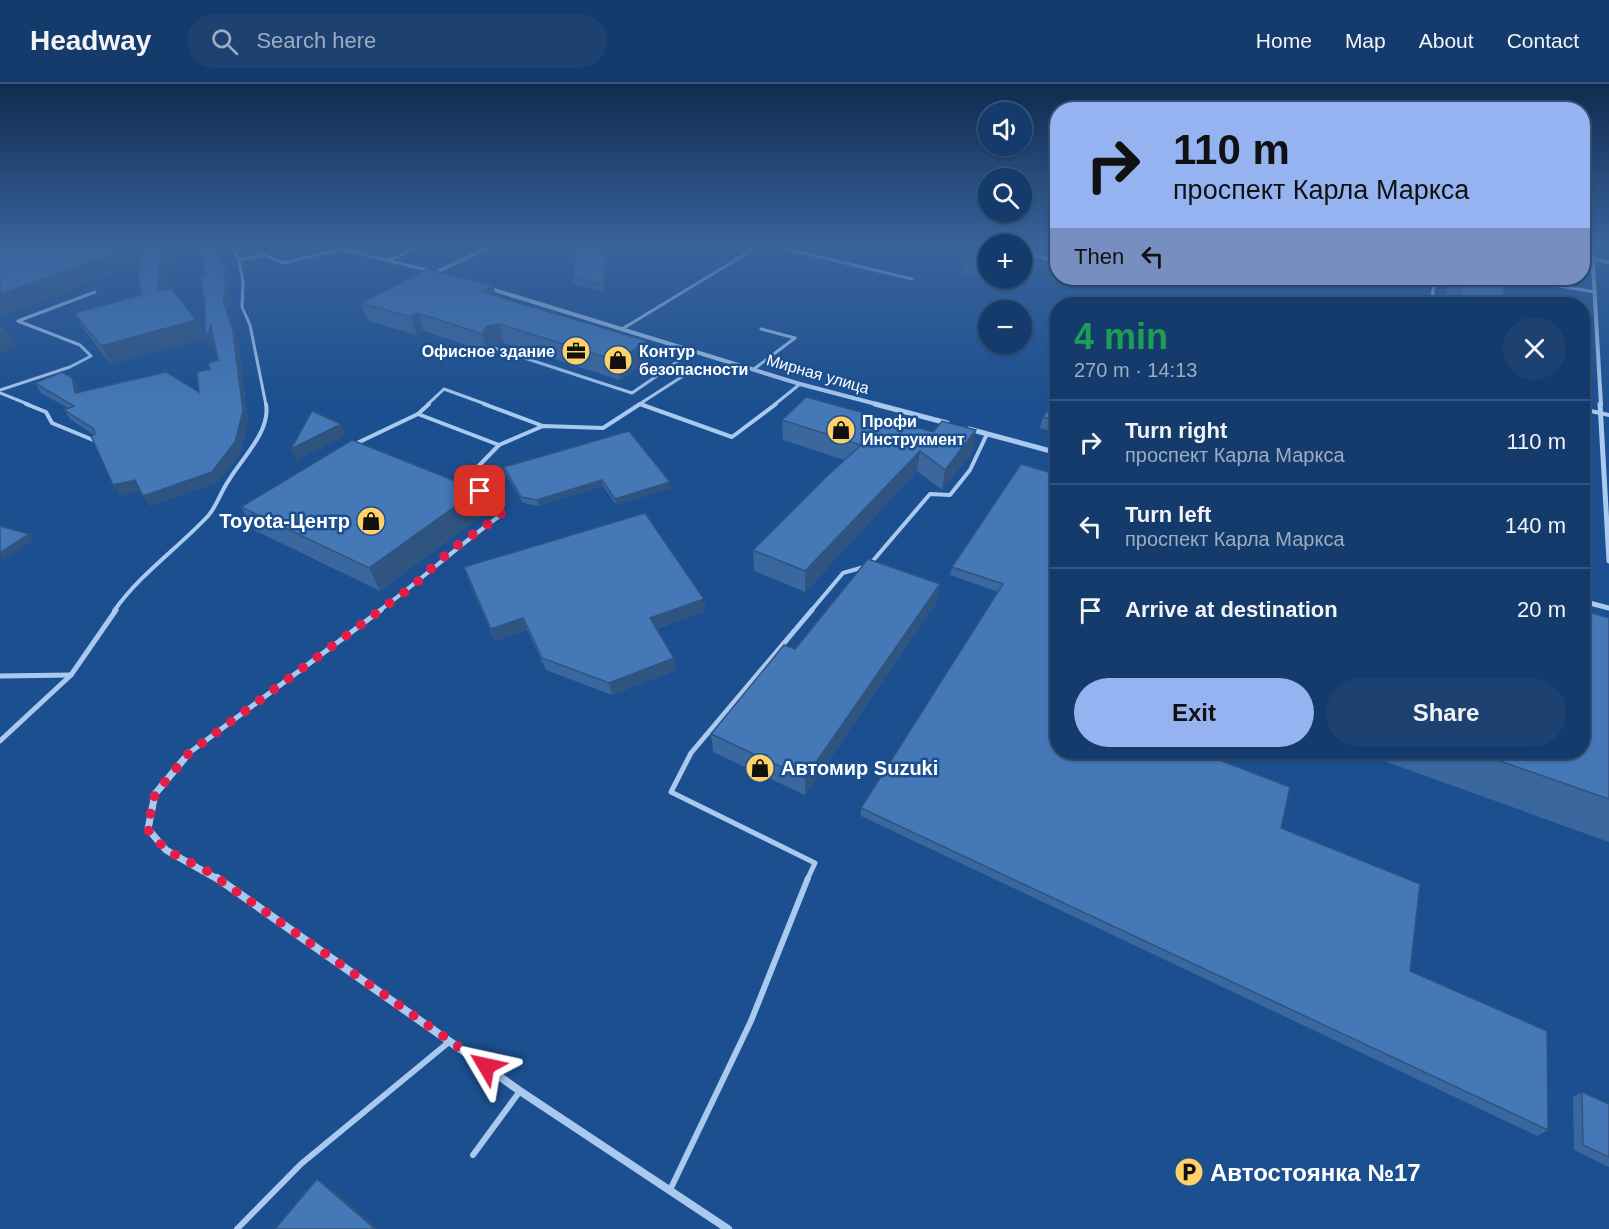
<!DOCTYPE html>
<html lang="en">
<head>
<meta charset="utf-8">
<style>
	body { margin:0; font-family:Arial,sans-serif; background:#1d4271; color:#f1f3f6; height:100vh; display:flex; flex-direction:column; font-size:22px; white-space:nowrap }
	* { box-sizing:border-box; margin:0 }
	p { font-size:20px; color:#9dadc1 }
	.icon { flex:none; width:33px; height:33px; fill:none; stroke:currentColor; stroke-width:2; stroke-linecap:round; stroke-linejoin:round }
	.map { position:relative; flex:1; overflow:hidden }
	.details { position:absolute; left:1050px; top:213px; width:540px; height:462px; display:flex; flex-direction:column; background:#143b6b; border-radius:24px; box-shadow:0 2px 4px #0004,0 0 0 2px #33557e }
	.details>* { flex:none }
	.guide { position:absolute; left:1050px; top:18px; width:540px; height:183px; border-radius:24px; box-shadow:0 2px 4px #0004,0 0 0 2px #33557e; background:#95b2f1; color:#111; overflow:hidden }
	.buttons { position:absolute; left:978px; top:18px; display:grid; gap:12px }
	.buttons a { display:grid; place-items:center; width:54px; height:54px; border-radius:50%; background:#143b6b; box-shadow:0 2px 4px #0004,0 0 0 2px #33557e; font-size:30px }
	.pin { position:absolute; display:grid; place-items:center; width:51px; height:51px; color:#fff; margin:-26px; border-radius:12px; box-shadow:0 3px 9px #0006 }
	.me { position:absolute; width:66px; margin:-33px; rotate:306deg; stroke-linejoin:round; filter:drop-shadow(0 0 4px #0008) }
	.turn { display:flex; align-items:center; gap:21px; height:126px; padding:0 24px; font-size:27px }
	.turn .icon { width:78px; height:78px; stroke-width:2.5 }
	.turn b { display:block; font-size:42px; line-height:51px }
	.then { display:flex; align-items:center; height:57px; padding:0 24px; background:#0003; gap:12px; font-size:22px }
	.round { display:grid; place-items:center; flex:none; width:63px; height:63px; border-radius:32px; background:#1d4271 }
	.overview { display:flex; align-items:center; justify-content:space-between; height:102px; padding:0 24px }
	h1 { font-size:36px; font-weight:600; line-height:45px; color:#1e9e55 }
	.cta { display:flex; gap:12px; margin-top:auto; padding:12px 24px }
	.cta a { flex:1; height:69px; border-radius:36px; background:#95b2f1; color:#111; font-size:24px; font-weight:600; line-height:69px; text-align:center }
	.cta a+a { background:#1d4271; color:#f1f3f6 }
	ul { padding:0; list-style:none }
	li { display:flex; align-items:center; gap:18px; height:84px; padding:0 24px; border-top:2px solid #33557e }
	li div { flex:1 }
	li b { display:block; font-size:22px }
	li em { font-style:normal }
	header { display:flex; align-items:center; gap:36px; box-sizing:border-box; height:84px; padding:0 30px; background:#143b6b; border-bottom:2px solid #33557e }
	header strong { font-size:28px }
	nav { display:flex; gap:33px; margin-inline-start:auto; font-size:21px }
	.search { width:420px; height:54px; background:#1d4271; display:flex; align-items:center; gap:15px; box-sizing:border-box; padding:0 21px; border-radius:33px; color:#9dadc1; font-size:22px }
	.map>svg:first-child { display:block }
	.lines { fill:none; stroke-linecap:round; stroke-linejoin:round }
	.lane-far3 { stroke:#a9c9ee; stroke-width:3 }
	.lane-far2 { stroke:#a9c9ee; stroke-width:4 }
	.lane-far1 { stroke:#a9c9ee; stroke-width:5 }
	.lane { stroke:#a9c9ee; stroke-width:6 }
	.street-far3 { stroke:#a9c9ee; stroke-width:4 }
	.street-far2 { stroke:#a9c9ee; stroke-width:5 }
	.street-far1 { stroke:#a9c9ee; stroke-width:7 }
	.street { stroke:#a9c9ee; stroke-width:8 }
	.wall { fill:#3a679d }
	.shaded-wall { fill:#305480 }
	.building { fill:#4478b7; stroke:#305480; stroke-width:1.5 }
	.route { stroke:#e11d48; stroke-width:10; stroke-dasharray:0 18 }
	.labels { text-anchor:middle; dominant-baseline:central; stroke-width:5; stroke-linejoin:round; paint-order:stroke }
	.far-poi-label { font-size:16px; font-weight:bold; fill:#fff; stroke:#1b4f8f; text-anchor:start }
	.far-street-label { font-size:16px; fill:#fff; stroke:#1b4f8f }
	.poi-label { font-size:20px; font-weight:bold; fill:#fff; stroke:#1b4f8f; text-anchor:end }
	.near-poi-label { font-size:24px; font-weight:bold; fill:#fff; stroke:#1b4f8f; text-anchor:start }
</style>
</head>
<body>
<header>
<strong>Headway</strong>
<div class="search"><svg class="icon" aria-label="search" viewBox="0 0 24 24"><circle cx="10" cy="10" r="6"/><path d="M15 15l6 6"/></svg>Search here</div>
<nav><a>Home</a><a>Map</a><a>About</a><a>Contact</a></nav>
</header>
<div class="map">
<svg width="1609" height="1145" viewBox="0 0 1609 1145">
	<rect width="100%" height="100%" fill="#1b4f8f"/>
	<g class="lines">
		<g class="lane-far3">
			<polyline points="232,163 239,176 243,198 242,223 250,241 266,321"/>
			<polyline points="256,163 260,172"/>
			<polyline points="778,163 912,195"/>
			<polyline points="955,163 974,166 978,163"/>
			<polyline points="1022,169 1058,177"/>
			<polyline points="239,176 265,171 284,179 341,165 431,187"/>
			<polyline points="388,177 417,163"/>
			<polyline points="1133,194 1136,194"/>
			<polyline points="1513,194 1595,208"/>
			<polyline points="1197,196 1199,194"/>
			<polyline points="1431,220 1435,194"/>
			<polyline points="622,245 757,163"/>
			<polyline points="494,264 632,309 693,267"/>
			<polyline points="754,285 795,254 761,245"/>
			<polyline points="0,306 70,283 91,272 80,261 18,237 95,208"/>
			<polyline points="0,309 30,321"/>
			<polyline points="640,320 644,321"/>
			<polyline points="427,321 444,305 488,321"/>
			<polyline points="638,321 683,292"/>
			<polyline points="774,321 800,300"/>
		</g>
		<g class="lane-far2">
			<polyline points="26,320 46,328 52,339 98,358"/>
			<polyline points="484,320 543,342"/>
			<polyline points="640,320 732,353 776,320"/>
			<polyline points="1582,325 1609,331"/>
			<polyline points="418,330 499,361"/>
			<polyline points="355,360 418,330 429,320"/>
			<polyline points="461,400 499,361 543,342 603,344 640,320"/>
			<polyline points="871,479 930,410 950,411 970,386 987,350"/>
			<path d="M114 527C140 490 177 465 208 432 217 422 221 407 229 396 242 374 271 347 266 320"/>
			<path d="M379 527C421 496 459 461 501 431L500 415 475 405"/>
			<polyline points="811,527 843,489 864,483"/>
		</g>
		<g class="lane-far1">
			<polyline points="0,592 71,591"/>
			<polyline points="0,657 71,591 116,526"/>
			<polyline points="189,669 381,526"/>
			<polyline points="807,796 815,779 671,708 691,669 812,526"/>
		</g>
		<g class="lane">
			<polyline points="473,1071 520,1007"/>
			<polyline points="670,1106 751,937 808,794"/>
			<polyline points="237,1145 301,1080 449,958"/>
		</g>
		<g class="street-far3">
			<polyline points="1592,163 1601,321"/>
			<polyline points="1582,173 1609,178"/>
			<polyline points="435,189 489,163"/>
			<polyline points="488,204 800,300 880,321"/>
		</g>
		<g class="street-far2">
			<polyline points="875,320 947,339"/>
			<polyline points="1600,320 1609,477"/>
			<polyline points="969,345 1058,369"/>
			<polyline points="1582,517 1609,524"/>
		</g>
		<polyline class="street-far1" points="189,669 155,710 148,745 166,766 219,796"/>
		<polyline class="street" points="217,794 520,1007 728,1145"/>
	</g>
	<g class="wall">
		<polygon points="170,163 168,205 196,236 205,253 205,192 217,163 231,197 228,198 230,218 227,225 238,258 248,337 241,368 218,398 150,422 140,406 120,412 94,351 71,336 64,326 68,324 41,309 35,299 72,294 78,304 79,308 199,308 210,285 218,276 213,255 210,263 205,254 111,280 85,247 74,229 142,211 139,180"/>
		<polygon points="267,163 321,163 279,173 270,168"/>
		<polygon points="608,163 605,208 574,200 573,193"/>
		<polygon points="967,163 988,163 988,194 998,194 995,197 964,190"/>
		<polygon points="1220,194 1257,194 1252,204 1219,197"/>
		<polygon points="1448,194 1504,194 1504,220 1445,220"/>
		<polygon points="496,212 649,276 620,296 504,259 492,261 487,268 424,247 417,251 368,237 361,219"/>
		<polygon points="1058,312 1058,349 1040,344 1043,333"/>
		<polygon points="782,336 973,367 942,406 917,387 805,508 754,487 753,466 844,376 783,356"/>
		<polygon points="1021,380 1058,668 1219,676 1410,887 1548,1046 1537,1052 861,732 861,724 998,508 950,491 952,483"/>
		<polygon points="504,383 671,404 616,421 603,402 538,422 523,419 505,389"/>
		<polygon points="241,423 485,429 380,507 254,446"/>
		<polygon points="464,483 704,515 705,527 656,545 676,586 612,611 546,586 527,546 495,557 468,495"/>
		<polygon points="937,518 805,711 713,668 711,650 795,565"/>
		<polygon points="1609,534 1609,758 1359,668 1582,668"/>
		<polygon points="1582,1008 1609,1020 1609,1083 1574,1066 1573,1013"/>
	</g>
	<g class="shaded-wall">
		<polygon points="133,163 143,163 150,176 0,233 0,211"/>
		<polygon points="161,163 170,163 167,224 158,207"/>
		<polygon points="217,163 231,197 228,198 230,218 227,225 238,258 248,337 241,368 218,398 150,422 143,412 212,388 223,215"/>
		<polygon points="298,163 321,163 279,173 277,168"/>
		<polygon points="607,163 609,163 605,208 604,201"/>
		<polygon points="493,201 498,219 482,208"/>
		<polygon points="418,229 424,247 417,251 411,233"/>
		<polygon points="196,236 205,254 111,280 101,262"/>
		<polygon points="499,240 504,259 492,261 487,268 482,250 487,242"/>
		<polygon points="211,242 215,251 210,263 205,254"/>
		<polygon points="6,245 17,263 0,270 0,247"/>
		<polygon points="647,257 649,276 620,296 617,277"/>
		<polygon points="72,294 78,304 82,318 75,309"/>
		<polygon points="341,340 346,352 296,377 291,365"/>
		<polygon points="976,346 973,367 942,406 945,386"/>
		<polygon points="920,367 917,387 805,508 805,487"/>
		<polygon points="135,396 142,406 120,412 113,401"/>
		<polygon points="602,396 603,402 538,422 537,416"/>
		<polygon points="670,398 671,404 616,421 615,415"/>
		<polygon points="478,406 485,429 380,507 369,484"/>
		<polygon points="29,450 34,456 4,476 0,471 0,469"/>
		<polygon points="940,500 937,518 805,711 805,694"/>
		<polygon points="704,515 705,527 652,546 650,534"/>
		<polygon points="523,534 527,546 495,557 491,545"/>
		<polygon points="674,574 676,586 612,611 609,599"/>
		<polygon points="317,1095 337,1109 378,1145 375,1145"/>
	</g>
	<g class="building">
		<polygon points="0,163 133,163 0,211"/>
		<polygon points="141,163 161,163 158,207 171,204 196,236 101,262 74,229 142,211 138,191"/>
		<polygon points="197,163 216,163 227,188 224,190 226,209 223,215 233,248 243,327 235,358 212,388 143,412 135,396 113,401 91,352 95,350 94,345 64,326 74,322 35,299 62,288 72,294 75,309 166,288 199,308 197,288 210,285 208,279 218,276 211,242 205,254 205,217 200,194 205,192 202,174"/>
		<polygon points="267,163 298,163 277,168"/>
		<polygon points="577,163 607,163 604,201 573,193"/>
		<polygon points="971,163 988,163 988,166"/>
		<polygon points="427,185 493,201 482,208 647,257 617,277 499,240 487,242 482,250 418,229 411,233 361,219"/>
		<polygon points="1462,194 1504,194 1504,220 1460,220"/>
		<polygon points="0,243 6,245 0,247"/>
		<polygon points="1058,312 1058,337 1043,333"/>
		<polygon points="806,313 933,348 942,337 976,346 945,386 920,367 805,487 753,466 825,394 861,361 782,336"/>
		<polygon points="312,327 341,340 291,365"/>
		<polygon points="629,347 670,398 615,415 602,396 537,416 521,413 504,383"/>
		<polygon points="352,356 478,406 369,484 241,423"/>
		<polygon points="1021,380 1058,391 1058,668 1221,668 1219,676 1290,703 1281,744 1420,800 1410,887 1547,947 1548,1046 861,724 1003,500 952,483"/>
		<polygon points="645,429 704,515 650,534 674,574 609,599 542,574 523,534 491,545 464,483"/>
		<polygon points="0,442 29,450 0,469"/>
		<polygon points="868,475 940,500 805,694 711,650 784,561 795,565"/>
		<polygon points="1582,526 1609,534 1609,715 1474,668 1582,668"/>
		<polygon points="1582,1008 1609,1020 1609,1073 1583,1061"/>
		<polygon points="317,1095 375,1145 275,1145"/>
	</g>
	<linearGradient id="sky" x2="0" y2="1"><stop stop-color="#0f2b4f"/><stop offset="0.5" stop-color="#39639b"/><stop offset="1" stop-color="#39639b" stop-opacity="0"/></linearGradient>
	<rect width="1609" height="323" fill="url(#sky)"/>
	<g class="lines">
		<polyline class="route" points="480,407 500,415 501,431 452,465 414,501 189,669 155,710 147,745 166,766 207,787 486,982"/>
	</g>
	<defs>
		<g id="office-disc" transform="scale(1.5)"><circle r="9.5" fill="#ffd166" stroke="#1b4f8f"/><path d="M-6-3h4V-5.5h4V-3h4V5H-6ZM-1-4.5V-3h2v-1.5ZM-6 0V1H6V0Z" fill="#111"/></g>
		<g id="shop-disc" transform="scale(1.5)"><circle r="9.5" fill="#ffd166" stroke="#1b4f8f"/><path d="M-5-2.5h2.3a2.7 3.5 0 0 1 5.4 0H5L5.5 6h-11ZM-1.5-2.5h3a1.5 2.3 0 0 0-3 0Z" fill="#111"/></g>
		<g id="parking-disc" transform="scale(1.5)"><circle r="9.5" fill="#ffd166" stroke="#1b4f8f"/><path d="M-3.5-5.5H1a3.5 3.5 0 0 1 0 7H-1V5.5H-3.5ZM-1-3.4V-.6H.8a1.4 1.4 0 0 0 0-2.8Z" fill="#111"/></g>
	</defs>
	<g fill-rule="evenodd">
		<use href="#office-disc" x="576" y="267"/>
		<use href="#shop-disc" x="618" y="276"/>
		<use href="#shop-disc" x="841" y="346"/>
		<use href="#shop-disc" x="371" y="437"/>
		<use href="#shop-disc" x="760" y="684"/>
		<use href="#parking-disc" x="1189" y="1088"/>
	</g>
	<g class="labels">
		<g class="far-poi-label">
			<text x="555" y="267" text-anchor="end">Офисное здание</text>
			<text x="639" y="267">Контур<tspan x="639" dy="18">безопасности</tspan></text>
			<text x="862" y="337">Профи<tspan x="862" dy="18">Инструкмент</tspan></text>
		</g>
		<g class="far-street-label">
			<text transform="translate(818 290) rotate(16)">Мирная улица</text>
		</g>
		<g class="poi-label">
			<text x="350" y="437">Toyota-Центр</text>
			<text x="781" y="684" text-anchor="start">Автомир Suzuki</text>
		</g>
		<g class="near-poi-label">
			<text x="1210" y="1088">Автостоянка №17</text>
		</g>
	</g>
</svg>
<div class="buttons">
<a><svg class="icon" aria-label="sound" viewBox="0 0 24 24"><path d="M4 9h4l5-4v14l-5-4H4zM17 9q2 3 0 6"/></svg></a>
<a><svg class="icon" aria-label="search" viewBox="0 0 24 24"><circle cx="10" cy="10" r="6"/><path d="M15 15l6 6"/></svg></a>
<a>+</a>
<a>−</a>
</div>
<div class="pin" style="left:480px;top:407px;background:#d93025"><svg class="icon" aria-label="arrive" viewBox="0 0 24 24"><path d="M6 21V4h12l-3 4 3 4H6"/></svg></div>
<svg class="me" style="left:486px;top:982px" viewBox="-20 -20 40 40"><path d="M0-17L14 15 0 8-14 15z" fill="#e11d48" stroke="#fff" stroke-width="4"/></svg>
<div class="guide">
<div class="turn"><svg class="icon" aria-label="right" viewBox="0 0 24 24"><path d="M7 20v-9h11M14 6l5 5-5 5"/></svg><div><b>110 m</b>проспект Карла Маркса</div></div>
<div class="then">Then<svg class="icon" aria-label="left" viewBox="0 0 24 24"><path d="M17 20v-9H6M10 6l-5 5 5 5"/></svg></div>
</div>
<section class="details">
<div class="overview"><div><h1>4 min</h1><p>270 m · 14:13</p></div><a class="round"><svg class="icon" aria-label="close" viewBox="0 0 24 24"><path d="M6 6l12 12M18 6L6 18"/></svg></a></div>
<ul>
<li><svg class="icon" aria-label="right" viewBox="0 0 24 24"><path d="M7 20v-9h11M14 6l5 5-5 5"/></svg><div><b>Turn right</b><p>проспект Карла Маркса</p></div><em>110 m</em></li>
<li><svg class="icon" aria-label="left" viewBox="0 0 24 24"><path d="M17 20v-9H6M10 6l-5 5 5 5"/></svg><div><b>Turn left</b><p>проспект Карла Маркса</p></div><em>140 m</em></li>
<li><svg class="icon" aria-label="arrive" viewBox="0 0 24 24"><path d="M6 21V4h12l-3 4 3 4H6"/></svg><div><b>Arrive at destination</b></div><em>20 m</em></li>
</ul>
<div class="cta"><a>Exit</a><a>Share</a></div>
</section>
</div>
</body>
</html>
